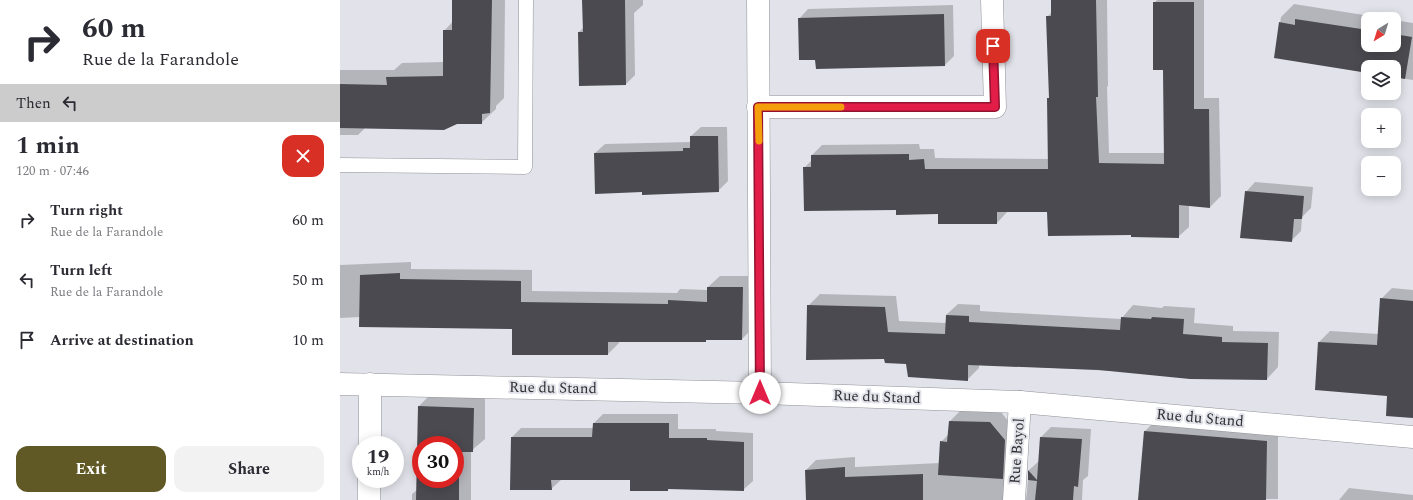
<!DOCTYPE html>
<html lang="en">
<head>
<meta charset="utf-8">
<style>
	body { margin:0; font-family:Spectral,serif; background:#f2f2f3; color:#2b2b33; height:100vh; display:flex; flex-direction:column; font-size:15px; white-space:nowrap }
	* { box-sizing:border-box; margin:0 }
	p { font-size:13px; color:#7c7c81 }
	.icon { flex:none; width:22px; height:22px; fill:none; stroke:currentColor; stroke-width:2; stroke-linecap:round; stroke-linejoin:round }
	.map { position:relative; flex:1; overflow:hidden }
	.panel { display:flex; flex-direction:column; background:#fff; width:340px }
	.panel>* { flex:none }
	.guide { background:#fff; color:#2b2b33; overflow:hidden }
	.needle { width:26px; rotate:218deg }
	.controls { position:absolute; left:1021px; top:12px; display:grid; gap:8px }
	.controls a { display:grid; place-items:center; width:40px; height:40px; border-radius:8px; background:#fff; box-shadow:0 2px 10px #0003; font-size:20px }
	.speed { position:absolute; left:12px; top:436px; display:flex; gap:8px; font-size:20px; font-weight:700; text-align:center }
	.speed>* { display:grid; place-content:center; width:52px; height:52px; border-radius:50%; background:#fff; box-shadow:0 2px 10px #0003; line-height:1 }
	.speed small { font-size:10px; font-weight:400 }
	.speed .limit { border:6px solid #d22; background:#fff; color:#111 }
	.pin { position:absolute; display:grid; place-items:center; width:34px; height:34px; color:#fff; margin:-17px; border-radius:8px; box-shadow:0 2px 6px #0006 }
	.me { position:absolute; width:44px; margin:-22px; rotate:0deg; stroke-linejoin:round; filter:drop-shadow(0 0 3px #0008) }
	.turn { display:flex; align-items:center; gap:14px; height:84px; padding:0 16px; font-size:18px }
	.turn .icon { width:52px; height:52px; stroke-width:2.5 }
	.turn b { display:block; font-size:28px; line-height:34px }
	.then { display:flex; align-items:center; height:38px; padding:0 16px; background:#0003; gap:8px; font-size:15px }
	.round { display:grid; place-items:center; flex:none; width:42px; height:42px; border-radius:12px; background:#f2f2f3 }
	.overview { display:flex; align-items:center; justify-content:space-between; height:68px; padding:0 16px }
	h1 { font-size:24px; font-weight:700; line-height:30px }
	.primary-button { display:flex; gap:8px; margin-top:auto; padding:8px 16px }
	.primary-button a { flex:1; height:46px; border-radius:12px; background:#605925; color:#fff; font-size:16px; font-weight:700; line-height:46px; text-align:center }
	.primary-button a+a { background:#f2f2f3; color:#2b2b33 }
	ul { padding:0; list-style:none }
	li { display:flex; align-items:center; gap:12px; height:60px; padding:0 16px }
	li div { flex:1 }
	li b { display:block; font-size:15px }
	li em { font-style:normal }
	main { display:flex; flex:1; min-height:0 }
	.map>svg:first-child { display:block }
	.shadow { fill:#0003; fill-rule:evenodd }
	.building { fill:#4a4a50; fill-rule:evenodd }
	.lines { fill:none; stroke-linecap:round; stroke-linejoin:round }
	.service-casing { stroke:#919298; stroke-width:15 }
	.minor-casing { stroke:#919298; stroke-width:23 }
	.service { stroke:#fff; stroke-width:14 }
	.minor { stroke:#fff; stroke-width:22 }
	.route-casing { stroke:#92132f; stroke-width:10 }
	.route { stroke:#e11d48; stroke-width:7 }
	.slow { stroke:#f59e0b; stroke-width:7 }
	.labels { text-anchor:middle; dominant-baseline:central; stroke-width:4; stroke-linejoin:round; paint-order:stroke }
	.street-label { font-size:15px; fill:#303033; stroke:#e2e3ea }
</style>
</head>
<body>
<main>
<section class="panel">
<div class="guide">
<div class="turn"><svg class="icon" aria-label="right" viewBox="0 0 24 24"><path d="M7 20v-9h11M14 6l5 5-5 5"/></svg><div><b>60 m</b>Rue de la Farandole</div></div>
<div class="then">Then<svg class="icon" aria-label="left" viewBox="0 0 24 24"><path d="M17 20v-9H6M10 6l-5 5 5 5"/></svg></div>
</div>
<div class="overview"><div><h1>1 min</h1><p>120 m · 07:46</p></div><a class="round" style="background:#d93025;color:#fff"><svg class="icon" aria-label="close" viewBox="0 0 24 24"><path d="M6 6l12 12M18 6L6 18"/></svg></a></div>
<ul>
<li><svg class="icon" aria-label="right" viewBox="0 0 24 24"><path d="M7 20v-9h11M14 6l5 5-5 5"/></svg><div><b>Turn right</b><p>Rue de la Farandole</p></div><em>60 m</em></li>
<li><svg class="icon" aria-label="left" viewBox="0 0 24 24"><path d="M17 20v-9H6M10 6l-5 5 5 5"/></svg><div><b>Turn left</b><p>Rue de la Farandole</p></div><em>50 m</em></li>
<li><svg class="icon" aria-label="arrive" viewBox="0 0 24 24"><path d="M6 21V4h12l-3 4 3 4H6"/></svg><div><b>Arrive at destination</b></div><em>10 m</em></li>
</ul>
<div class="primary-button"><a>Exit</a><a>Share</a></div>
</section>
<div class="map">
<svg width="1073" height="500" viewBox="0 0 1073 500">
	<rect width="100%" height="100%" fill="#e2e3ea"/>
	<g class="shadow">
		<polygon points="113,0 165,0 164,98 156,106 156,109 141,123 25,128 18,135 0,135 0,70 54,70 62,63 104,62 104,31 118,16"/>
		<polygon points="244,0 303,0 303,5 294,13 295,75 286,84 239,32 244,27"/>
		<polygon points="712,0 767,0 768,86 767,87 769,153 825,153 824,69 814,3 817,0 864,0 864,98 879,98 881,196 870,207 849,205 849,227 838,237 791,234 708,211 668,211 657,223 599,213 557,209 464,168 472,160 472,155 482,145 579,144 580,149 594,149 595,158 709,159 708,99 710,97 707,17 712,12"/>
		<polygon points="954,4 1049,19 1028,19 1028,45 1054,45 1054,20 1073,23 1073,80 1054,77 1054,67 1028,67 1028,73 935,57 941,17"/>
		<polygon points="613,5 614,56 605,65 476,59 459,19 468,9"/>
		<polygon points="361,127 387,127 388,181 378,191 303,191 255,153 265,144 351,142 351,136"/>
		<polygon points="915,182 973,187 971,208 962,217 961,231 951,241 906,192"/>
		<polygon points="71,262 71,269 192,270 192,291 337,293 340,289 368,290 368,287 380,276 413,276 413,328 402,339 279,341 279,343 268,354 173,328 20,317 0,318 0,265"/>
		<polygon points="1052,288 1073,290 1073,417 1048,395 979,342 990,331 1039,334 1041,299"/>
		<polygon points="480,294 556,296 559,321 606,323 606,315 618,304 640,305 640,311 781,319 793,305 822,308 824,306 855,308 854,323 893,326 893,331 939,332 938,367 927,379 639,364 639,368 627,380 545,358 468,306"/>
		<path d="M91 394 145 396V439L131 451V500H72V494L78 489 79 406ZM81 445H115V479H81Z"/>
		<polygon points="620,411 661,412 675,430 677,500 467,500 466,470 476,460 515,457 515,467 600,463 601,442 609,434 610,421"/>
		<polygon points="263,414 338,414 338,429 376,429 376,431 413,433 413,481 403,490 329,488 328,490 291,479 221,480 211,489 172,437 181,428 253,428 254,423"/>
		<polygon points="817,419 938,429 938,499 799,500 805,431"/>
		<polygon points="711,427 751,429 748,476 743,480 742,500 686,500 689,470 699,461 701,437"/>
		<polygon points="1009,488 1073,495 1073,500 999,500"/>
	</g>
	<g class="building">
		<polygon points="112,0 152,0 150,113 142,114 142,124 117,124 104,130 0,128 0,84 47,85 46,77 103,76 103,30 112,30"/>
		<polygon points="242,0 285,0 286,85 239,86 238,32 243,32"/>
		<polygon points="711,0 756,0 758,97 756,97 759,163 824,164 823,70 813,70 813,2 854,2 854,109 869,109 870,208 839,205 839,238 791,237 791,235 708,236 707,212 657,212 657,224 598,224 598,214 556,215 556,210 464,211 463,167 471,167 471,155 569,154 569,160 584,159 585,169 708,169 707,98 709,98 706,16 711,16"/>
		<polygon points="604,14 605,66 476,69 475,60 459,60 458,18"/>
		<polygon points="955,19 1028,30 1028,45 1054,45 1054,34 1072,37 1065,79 1054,77 1054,67 1028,67 1028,73 934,58 939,22 955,25"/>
		<polygon points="350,136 378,136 379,192 302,195 302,192 255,194 254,153 343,151 343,148 350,148"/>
		<polygon points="905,191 964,196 962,219 954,219 952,242 900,238"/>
		<polygon points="60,273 60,279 181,281 181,302 328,304 328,300 367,302 367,287 403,287 402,340 366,340 366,342 268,342 268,355 172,355 172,329 19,327 20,275"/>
		<polygon points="1040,298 1073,301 1073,418 1046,416 1047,396 975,390 978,342 1037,345"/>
		<polygon points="467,305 545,307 548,332 605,334 606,315 629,316 629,322 780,330 781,317 811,319 812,317 844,319 843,334 882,337 882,342 928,343 927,380 850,379 759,370 628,365 628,381 568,377 566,364 545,363 544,359 466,360"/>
		<path d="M78 406 134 408 133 452H119V500H76ZM81 445H115V479H81Z"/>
		<polygon points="609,421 650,422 665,440 663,479 598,475 600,441 607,442"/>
		<polygon points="253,423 329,423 329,438 367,438 367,440 404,442 404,491 328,489 328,491 290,491 290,480 211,480 212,490 170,490 171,437 252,437"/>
		<polygon points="804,431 927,441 926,500 798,500"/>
		<polygon points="700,437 742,439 738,487 734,486 733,500 695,500 697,481 688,480 688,470 697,480"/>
		<polygon points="505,467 505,477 583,474 583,500 466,500 465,470"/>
	</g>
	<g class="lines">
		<g class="service-casing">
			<polyline id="service" points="0,165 185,167 186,0"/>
		</g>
		<g class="minor-casing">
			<g id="minor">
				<polyline points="418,0 420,393"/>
				<polyline points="418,107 655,107 652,0"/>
				<polyline points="0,384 420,393 680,402 1073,437"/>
				<polyline points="30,445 30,384"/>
				<polyline points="29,500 29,479"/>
				<polyline points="674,500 680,402"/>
			</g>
		</g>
		<use href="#service" class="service"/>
		<use href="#minor" class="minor"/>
	</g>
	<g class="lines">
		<g class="route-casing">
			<polyline id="route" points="420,393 418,107 655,107 653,46"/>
		</g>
		<use href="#route" class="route"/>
		<polyline class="slow" points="419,141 418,107 501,107"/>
	</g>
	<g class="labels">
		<g class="street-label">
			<text transform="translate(213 388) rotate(1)">Rue du Stand</text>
			<text transform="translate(537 397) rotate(2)">Rue du Stand</text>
			<text transform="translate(860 418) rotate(5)">Rue du Stand</text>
			<text transform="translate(677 451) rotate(-86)">Rue Bayol</text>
		</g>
	</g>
</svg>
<div class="controls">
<a><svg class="needle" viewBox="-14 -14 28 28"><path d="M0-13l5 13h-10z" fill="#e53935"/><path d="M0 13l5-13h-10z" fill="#7c7c81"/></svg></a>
<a><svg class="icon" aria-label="layers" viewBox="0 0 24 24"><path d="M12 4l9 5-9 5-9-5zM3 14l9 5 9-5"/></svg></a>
<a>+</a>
<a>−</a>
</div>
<div class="speed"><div>19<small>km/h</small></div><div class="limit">30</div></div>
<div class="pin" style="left:653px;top:46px;background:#d93025"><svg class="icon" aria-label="arrive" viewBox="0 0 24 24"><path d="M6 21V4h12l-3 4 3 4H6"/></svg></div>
<svg class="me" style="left:420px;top:393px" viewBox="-20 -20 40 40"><circle r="19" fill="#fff"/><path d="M0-13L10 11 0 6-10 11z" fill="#e11d48"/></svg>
</div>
</main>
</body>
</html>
